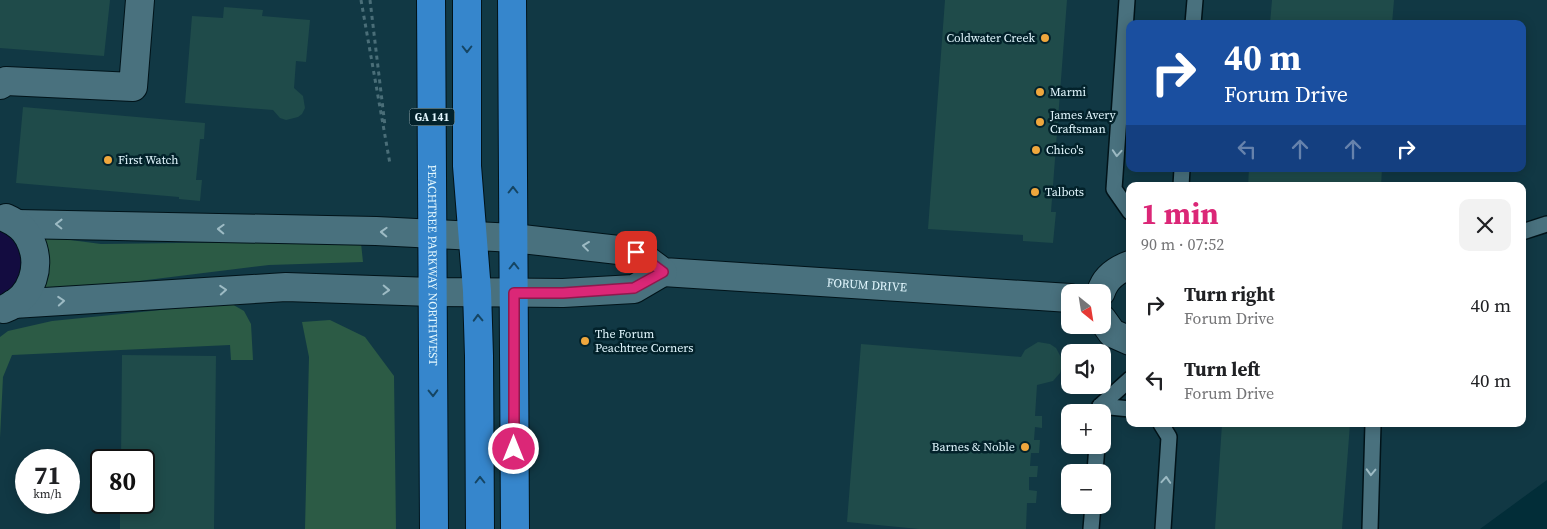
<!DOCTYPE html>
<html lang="en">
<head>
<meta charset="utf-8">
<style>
	body { margin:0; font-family:"Source Serif 4",serif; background:#f2f2f2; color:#202124; height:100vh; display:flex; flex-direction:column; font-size:19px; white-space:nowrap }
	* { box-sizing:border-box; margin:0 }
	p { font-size:16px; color:#757577 }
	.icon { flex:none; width:28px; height:28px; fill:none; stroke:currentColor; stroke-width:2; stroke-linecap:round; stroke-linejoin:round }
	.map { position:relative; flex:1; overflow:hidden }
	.side { position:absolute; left:1126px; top:182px; width:400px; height:245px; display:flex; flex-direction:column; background:#fff; border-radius:10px; box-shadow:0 2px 12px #0003 }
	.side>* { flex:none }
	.guide { position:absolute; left:1126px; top:20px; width:400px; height:152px; border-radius:10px; box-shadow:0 2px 12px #0003; background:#1a4fa0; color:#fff; overflow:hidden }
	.needle { width:32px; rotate:150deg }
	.controls { position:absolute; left:1061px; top:284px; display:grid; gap:10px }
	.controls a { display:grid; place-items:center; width:50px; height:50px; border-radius:10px; background:#fff; box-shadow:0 2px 12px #0003; font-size:25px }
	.speed { position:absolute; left:15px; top:449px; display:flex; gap:10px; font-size:25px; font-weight:700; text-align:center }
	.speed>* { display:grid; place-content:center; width:65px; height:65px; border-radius:50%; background:#fff; box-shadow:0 2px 12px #0003; line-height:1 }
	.speed small { font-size:12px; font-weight:400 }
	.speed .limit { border:2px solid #111; border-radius:8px; background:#fff; color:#111 }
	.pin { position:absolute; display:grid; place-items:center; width:42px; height:42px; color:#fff; margin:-21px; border-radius:10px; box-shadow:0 2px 8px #0006 }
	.me { position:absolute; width:55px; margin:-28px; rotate:0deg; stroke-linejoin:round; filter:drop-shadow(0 0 4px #0008) }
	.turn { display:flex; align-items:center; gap:18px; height:105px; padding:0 15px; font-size:22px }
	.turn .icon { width:65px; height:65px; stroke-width:2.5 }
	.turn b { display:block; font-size:35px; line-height:42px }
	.lanes { display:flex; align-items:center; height:48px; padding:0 15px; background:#0003; justify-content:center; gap:25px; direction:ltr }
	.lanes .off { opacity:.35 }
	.round { display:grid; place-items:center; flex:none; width:52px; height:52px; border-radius:10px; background:#f2f2f2 }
	.head { display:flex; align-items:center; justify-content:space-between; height:85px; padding:0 15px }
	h1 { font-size:30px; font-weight:700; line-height:38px; color:#db2777 }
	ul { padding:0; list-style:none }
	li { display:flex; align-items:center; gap:15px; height:75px; padding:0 15px }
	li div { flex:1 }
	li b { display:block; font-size:19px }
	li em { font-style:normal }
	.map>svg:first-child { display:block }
	.built { fill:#113844; fill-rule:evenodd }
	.green { fill:#2c5b45 }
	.water { fill:#130c40 }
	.building { fill:#1f4b4a }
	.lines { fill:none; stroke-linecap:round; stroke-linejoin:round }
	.service-casing { stroke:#011319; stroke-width:18 }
	.minor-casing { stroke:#011319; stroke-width:30 }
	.trunk-casing { stroke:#011319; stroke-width:30 }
	.path { stroke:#4a6e78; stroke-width:3; stroke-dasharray:4 4; stroke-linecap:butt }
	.service { stroke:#49717e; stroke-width:15 }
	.minor { stroke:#49717e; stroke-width:28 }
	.trunk { stroke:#3686cc; stroke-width:28 }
	.oneway { stroke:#154563 }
	.oneway2 { stroke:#9dbbc4 }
	.route-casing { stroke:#8e194d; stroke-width:12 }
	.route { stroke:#db2777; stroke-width:9 }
	.poi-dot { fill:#efa73d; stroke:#03222b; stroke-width:2 }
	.labels { text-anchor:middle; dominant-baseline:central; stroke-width:5; stroke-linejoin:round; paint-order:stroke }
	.shield { fill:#03222b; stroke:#9fb7bf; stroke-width:1 }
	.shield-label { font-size:11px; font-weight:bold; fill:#e2f7fe }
	.poi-label { font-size:12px; fill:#e2f7fe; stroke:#03222b; text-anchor:start }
	.street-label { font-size:12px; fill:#e2f7fe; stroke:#03222b }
</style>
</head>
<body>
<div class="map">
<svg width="1547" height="529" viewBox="0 0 1547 529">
	<rect width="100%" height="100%" fill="#022d38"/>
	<path class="built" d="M0 0H1547V480L1480 529H0ZM1130 24H1522V169H1130ZM1130 186H1522V424H1130ZM1070 292H1102V325H1070ZM1070 352H1102V385H1070ZM1070 412H1102V445H1070ZM26 460H69V502H26ZM101 460H144V502H101ZM1070 472H1102V505H1070Z"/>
	<g class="green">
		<polygon points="40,236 101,244 254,242 361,243 363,262 269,265 42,293"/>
		<polygon points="230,303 244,311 251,324 253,360 231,360 230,345 12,355 3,377 0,438 0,337 8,331 52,321"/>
		<polygon points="330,320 365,337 394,376 396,529 305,529 309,357 302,322"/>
	</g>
	<path class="water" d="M0 230C28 245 31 283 0 297Z"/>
	<g class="building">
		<polygon points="0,0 110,0 104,56 0,48"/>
		<polygon points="945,0 1067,0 1051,212 1056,212 1053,243 1023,241 1023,235 928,229"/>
		<polygon points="1272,0 1394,0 1392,24 1270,24"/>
		<polygon points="224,7 263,10 262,16 310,20 306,62 296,61 294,88 303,96 305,108 302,114 298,117 286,120 280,118 273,110 185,103 192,16 223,18"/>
		<polygon points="23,107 205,123 204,139 200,139 196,180 202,180 200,201 179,199 179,197 16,183"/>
		<polygon points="1249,169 1382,169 1381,186 1248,186"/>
		<polygon points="1038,342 1050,344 1056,348 1063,361 1060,373 1053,381 1037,385 1035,416 1042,416 1042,428 1035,427 1034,440 1040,440 1039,453 1031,453 1030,466 1038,466 1037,477 1029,477 1029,490 1037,491 1036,503 1027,503 1026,529 919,529 847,522 861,344 1021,357 1025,350"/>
		<polygon points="122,355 216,356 214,529 120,529 120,502 144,502 144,460 121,460"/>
		<polygon points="1222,424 1350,424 1342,529 1215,529"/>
	</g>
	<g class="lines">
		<g class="service-casing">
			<g id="service">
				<polyline points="1127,0 1114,189 1130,212"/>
				<polyline points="1193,24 1195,0"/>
				<polyline points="1181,186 1182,169"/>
				<polyline points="1522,232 1547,224"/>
				<polyline points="1100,406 1130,409"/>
				<polyline points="1099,412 1100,406 1130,379"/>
				<polyline points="1161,424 1169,437 1163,529"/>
				<polyline points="1095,472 1097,445"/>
				<polyline points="1091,529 1093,505"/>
				<polyline points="1370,529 1373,424"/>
			</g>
		</g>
		<g class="minor-casing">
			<g id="minor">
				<polyline points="0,85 6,81 133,87 140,0"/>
				<path id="s1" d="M17 224 376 231 513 238 636 252 663 272 1070 298"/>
				<path d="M1101 292C1105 278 1116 270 1130 265"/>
				<polyline points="13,304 286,287 432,292 563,293 634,289 663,272"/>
				<path d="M4 309C33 298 43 264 29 238 24 228 15 222 6 218"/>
				<polyline points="1102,319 1112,333 1130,341"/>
			</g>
		</g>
		<g class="trunk-casing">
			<g id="trunk">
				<path id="s2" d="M431 0 434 529"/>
				<polyline points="467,0 467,166 477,291 479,356 480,529"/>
				<polyline points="512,0 515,529"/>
			</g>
		</g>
		<g class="path">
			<polyline points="361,0 390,164"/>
			<polyline points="370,0 385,126"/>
		</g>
		<use href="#service" class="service"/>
		<use href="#minor" class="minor"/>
		<use href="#trunk" class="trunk"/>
	</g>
	<defs><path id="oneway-chevron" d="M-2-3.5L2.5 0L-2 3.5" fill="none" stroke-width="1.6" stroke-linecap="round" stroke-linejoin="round" transform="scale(1.25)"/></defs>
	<g class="oneway">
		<use href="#oneway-chevron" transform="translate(467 49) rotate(90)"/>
		<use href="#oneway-chevron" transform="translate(513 190) rotate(-90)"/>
		<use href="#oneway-chevron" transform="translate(514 266) rotate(-90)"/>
		<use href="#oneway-chevron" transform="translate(478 318) rotate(-92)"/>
		<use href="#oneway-chevron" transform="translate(433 393) rotate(89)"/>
		<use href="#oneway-chevron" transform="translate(480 480) rotate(-90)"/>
	</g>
	<g class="oneway2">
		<use href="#oneway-chevron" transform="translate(1117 153) rotate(94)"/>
		<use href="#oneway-chevron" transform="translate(59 224) rotate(-179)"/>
		<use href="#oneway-chevron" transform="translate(221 229) rotate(-178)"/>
		<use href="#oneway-chevron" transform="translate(384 232) rotate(-178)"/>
		<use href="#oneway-chevron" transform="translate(586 246) rotate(-173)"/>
		<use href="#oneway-chevron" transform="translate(223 290) rotate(-4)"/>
		<use href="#oneway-chevron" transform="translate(386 290) rotate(2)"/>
		<use href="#oneway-chevron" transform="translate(61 301) rotate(-4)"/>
		<use href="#oneway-chevron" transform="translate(1371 472) rotate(92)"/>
		<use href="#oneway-chevron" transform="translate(1166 480) rotate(-86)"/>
	</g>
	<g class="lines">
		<g class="route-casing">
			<polyline id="route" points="514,449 514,293 563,293 634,288 663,272 636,252"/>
		</g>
		<use href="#route" class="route"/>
	</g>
	<g class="poi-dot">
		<circle cx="1045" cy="38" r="5"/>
		<circle cx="1040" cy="92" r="5"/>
		<circle cx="1040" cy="122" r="5"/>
		<circle cx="1036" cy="150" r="5"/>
		<circle cx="108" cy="160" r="5"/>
		<circle cx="1035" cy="192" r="5"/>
		<circle cx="585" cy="341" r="5"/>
		<circle cx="1025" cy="447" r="5"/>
	</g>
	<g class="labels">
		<rect class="shield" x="409.5" y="108.5" width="45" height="17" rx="4"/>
		<g class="shield-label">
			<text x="432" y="117">GA 141</text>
		</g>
		<g class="poi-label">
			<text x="1035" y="38" text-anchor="end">Coldwater Creek</text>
			<text x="1050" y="92">Marmi</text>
			<text x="1050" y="115">James Avery<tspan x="1050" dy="14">Craftsman</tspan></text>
			<text x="1046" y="150">Chico's</text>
			<text x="118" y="160">First Watch</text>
			<text x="1045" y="192">Talbots</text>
			<text x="595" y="334">The Forum<tspan x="595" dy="14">Peachtree Corners</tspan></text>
			<text x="1015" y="447" text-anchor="end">Barnes &amp; Noble</text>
		</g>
		<g class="street-label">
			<text stroke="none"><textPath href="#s2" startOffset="265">PEACHTREE PARKWAY NORTHWEST</textPath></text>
			<text stroke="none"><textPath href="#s1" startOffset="858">FORUM DRIVE</textPath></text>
		</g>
	</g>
</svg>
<div class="controls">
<a><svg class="needle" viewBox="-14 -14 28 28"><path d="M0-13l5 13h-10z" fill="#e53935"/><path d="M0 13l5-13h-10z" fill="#757577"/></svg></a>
<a><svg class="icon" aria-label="sound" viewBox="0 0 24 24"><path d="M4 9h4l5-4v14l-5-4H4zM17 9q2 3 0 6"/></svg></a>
<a>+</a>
<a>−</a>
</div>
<div class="speed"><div>71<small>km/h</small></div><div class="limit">80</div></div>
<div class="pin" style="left:636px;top:252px;background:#d93025"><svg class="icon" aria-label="arrive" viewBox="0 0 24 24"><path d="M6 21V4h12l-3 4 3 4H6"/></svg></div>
<svg class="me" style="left:514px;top:449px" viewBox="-20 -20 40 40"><circle r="17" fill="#db2777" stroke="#fff" stroke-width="3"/><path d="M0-11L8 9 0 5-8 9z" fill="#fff"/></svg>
<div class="guide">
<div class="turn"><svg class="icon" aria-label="right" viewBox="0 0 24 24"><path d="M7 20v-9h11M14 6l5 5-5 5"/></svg><div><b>40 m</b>Forum Drive</div></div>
<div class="lanes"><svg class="icon off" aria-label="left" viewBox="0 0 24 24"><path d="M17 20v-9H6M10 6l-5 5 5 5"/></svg><svg class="icon off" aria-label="ahead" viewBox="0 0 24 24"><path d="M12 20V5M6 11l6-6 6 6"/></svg><svg class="icon off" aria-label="ahead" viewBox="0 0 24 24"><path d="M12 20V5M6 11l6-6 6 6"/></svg><svg class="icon" aria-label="right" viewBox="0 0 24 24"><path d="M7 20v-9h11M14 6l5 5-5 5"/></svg></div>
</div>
<section class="side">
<div class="head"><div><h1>1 min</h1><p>90 m · 07:52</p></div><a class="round"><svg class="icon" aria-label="close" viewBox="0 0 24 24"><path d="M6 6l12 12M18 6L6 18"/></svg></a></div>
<ul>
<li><svg class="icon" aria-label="right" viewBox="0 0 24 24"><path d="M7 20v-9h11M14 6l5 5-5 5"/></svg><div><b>Turn right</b><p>Forum Drive</p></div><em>40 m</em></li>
<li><svg class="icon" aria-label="left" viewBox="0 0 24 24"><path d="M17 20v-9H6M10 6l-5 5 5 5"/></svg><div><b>Turn left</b><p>Forum Drive</p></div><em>40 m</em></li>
</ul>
</section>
</div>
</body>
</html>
